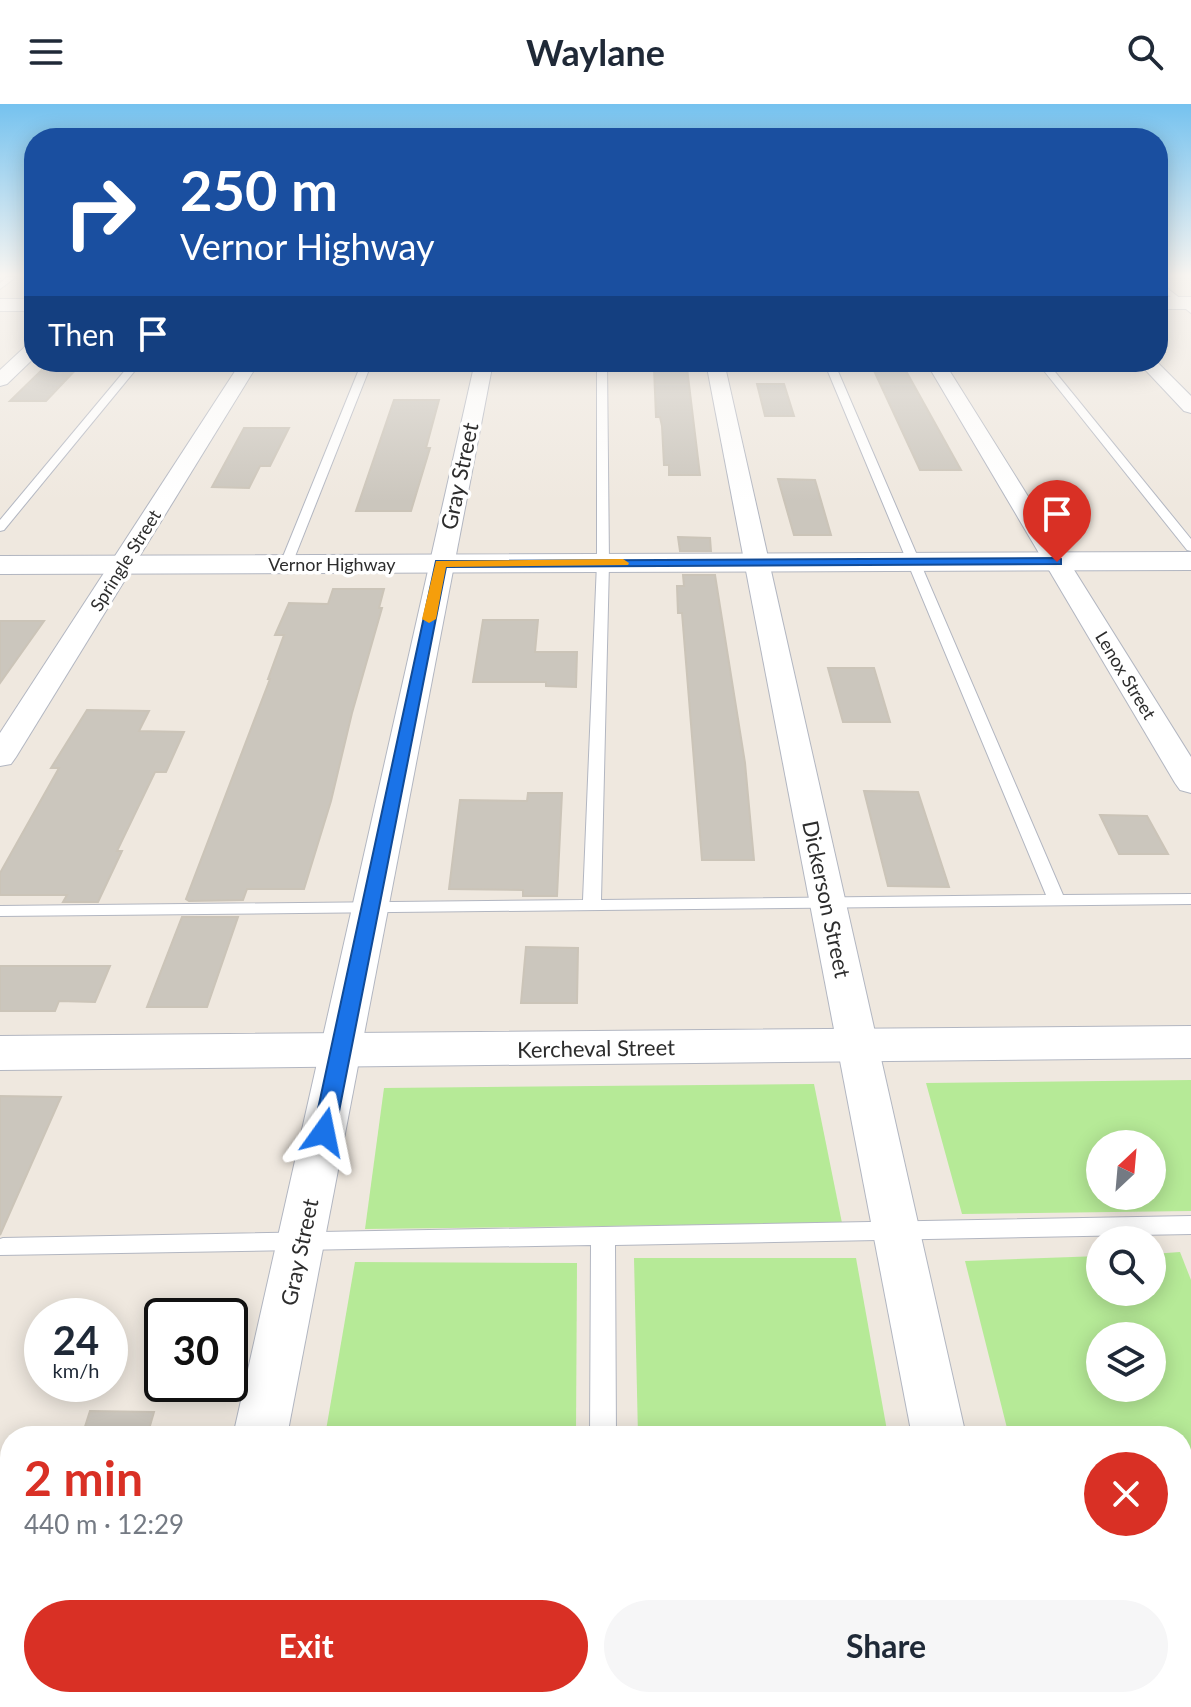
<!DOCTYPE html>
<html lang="en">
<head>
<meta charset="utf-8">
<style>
	body { margin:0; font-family:Lato,sans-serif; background:#f6f6f7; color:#1f2937; height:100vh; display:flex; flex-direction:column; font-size:30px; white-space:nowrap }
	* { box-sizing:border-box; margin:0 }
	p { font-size:26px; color:#747a83 }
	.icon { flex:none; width:44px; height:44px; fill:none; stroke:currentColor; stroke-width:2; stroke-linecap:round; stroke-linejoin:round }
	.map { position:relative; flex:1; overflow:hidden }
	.details { position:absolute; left:0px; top:1322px; width:1192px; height:282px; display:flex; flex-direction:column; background:#fff; border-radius:32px 32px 0 0; box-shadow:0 4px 20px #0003 }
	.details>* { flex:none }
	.banner { position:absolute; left:24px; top:24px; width:1144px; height:244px; border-radius:32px; box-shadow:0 4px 20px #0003; background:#1a4fa0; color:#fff; overflow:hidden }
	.needle { width:52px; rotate:26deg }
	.buttons { position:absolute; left:1086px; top:1026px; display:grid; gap:16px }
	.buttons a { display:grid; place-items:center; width:80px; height:80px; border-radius:50%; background:#fff; box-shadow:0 4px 20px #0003; font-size:40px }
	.speed { position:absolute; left:24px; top:1194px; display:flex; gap:16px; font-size:40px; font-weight:700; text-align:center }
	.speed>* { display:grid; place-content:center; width:104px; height:104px; border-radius:50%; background:#fff; box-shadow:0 4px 20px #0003; line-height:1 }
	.speed small { font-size:20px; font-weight:400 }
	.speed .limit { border:4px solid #111; border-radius:12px; background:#fff; color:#111 }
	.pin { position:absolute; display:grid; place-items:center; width:68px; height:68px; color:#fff; margin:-82px -34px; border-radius:50% 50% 50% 0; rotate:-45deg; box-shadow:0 0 8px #0007 }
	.pin .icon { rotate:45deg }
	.me { position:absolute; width:88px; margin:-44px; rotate:12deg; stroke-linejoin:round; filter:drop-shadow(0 0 6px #0008) }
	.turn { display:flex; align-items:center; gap:28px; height:168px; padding:0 24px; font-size:36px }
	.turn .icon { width:104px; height:104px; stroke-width:2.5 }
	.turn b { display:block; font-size:56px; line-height:68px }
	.then { display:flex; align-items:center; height:76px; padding:0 24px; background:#0003; gap:16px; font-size:30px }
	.round { display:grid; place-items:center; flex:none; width:84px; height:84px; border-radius:42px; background:#f6f6f7 }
	.head { display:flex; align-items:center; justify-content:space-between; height:136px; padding:0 24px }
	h1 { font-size:48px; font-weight:700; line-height:60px; color:#d93025 }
	.primary-button { display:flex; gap:16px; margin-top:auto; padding:16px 24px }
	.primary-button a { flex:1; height:92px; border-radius:48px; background:#d93025; color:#fff; font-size:32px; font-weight:700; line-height:92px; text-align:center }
	.primary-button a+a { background:#f6f6f7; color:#1f2937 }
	header { display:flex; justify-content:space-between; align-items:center; height:104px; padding:0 24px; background:#fff; font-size:36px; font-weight:700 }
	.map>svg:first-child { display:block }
	.green { fill:#b6ea97; fill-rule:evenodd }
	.building { fill:#cbc6bd; stroke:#cbc4b8; stroke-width:2 }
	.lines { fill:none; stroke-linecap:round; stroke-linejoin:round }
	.service-casing { stroke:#b2b6c1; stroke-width:2 }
	.minor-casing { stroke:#b2b6c1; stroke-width:2 }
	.tertiary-casing { stroke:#b2b6c1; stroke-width:2 }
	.service { fill:#fff; fill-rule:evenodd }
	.minor { fill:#fff; fill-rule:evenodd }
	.tertiary { fill:#fff; fill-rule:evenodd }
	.route { fill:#1a73e8; stroke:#114b97; stroke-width:2 }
	.slow { fill:#f59e0b }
	.labels { text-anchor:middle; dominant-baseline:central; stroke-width:7; stroke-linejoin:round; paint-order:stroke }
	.far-street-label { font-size:18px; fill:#2d2d2d; stroke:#fff }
	.street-label { font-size:22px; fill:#2d2d2d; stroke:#fff }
</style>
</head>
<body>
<header><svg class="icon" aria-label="menu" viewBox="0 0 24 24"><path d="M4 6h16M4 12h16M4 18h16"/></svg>Waylane<svg class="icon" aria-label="search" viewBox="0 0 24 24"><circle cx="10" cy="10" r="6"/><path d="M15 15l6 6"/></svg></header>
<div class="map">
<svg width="1191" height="1603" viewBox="0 0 1191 1603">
	<rect width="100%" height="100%" fill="#efe8df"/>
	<g class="green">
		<path d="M1191 976V1107L962 1110 926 979ZM1100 1040H1152V1092H1100Z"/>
		<polygon points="814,980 842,1119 365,1125 384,984"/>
		<path d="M1180 1148 1191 1176V1603H1076L1074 1594H1182V1332H1009L965 1157 1100 1152V1188H1152V1150ZM1152 1232V1284H1100V1232Z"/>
		<polygon points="634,1154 856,1154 888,1332 638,1332"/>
		<polygon points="355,1158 577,1159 576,1332 325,1332"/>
		<polygon points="281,1594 573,1594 573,1603 280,1603"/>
		<polygon points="645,1594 934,1594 936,1603 645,1603"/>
	</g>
	<g class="building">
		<polygon points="50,258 83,258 46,297 10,297"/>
		<polygon points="870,258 901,258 961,366 920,366"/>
		<polygon points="654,264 687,264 700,371 669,371 669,361 664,361 662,322 660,313 656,313"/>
		<polygon points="757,280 784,280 794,312 765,312"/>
		<polygon points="394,296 439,296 426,344 430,344 411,407 356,407"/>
		<polygon points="244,324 289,324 270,362 260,362 249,384 212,383"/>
		<polygon points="778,375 815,376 831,431 794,431"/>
		<polygon points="678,433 710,434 711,447 680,447"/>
		<polygon points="683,471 715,471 745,659 754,756 702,756 682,509 678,509 677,482 684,482"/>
		<polygon points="333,485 384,485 379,504 382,504 352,609 331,697 304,785 247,785 243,796 189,797 186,795 270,575 268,575 284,531 275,531 289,499 328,500"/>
		<polygon points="483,516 538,516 535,548 577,548 576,583 546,582 546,578 473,578"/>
		<polygon points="0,517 44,517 0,579"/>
		<polygon points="828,564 874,564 890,618 843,618"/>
		<polygon points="87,606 149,607 139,627 184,628 166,668 155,668 117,747 122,747 98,798 63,798 67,791 0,791 0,769 59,664 51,664"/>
		<polygon points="864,687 918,688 949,783 888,782"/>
		<polygon points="528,689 562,689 557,792 523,792 523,786 449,785 460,696 527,697"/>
		<polygon points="1100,711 1147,712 1168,750 1119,750"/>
		<polygon points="182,813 238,813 207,903 147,903"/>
		<polygon points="526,843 578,844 577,899 521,899"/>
		<polygon points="0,862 110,862 95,898 59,897 55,907 0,907"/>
		<polygon points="0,992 61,993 0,1131"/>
		<polygon points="90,1307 154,1308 147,1332 82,1332"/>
	</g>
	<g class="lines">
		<g class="service-casing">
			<g id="service">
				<polygon points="7,173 16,173 0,185 0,179"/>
				<polygon points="1158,177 1191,203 1191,209 1158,183"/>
				<polygon points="132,258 142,258 4,426 0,427 0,416"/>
				<polygon points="362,258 372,258 292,460 282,463 280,460"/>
				<polygon points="597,258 607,258 609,459 601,796 1046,791 824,258 834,258 1063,791 1191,790 1191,800 0,812 0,802 583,796 597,459"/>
				<polygon points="1037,258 1047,258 1191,435 1191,447 1187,446"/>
				<polygon points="1191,1112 1191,1130 615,1141 616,1332 590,1332 591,1141 0,1151 0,1135 3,1134"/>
				<polygon points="588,1594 618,1594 619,1603 587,1603"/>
			</g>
		</g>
		<g class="minor-casing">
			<g id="minor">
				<polygon points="34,239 34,254 7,280 0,282 0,266 28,240"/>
				<polygon points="241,258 259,258 16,653 11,660 0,662 0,629"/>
				<polygon points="475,258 493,258 287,1332 233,1332"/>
				<polygon points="706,258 724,258 966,1332 912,1332"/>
				<polygon points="926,258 944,258 1191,653 1191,689 1180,686 1175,679"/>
				<polygon points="1138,258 1157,258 1191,292 1191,309 1184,307"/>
				<polygon points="173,1594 235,1594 233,1603 171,1603"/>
				<polygon points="963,1594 1025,1594 1027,1603 965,1603"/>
			</g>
		</g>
		<g class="tertiary-casing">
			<g id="tertiary">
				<rect x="1158" y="193" width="33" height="12"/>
				<rect x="0" y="195" width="34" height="12"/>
				<polygon points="1191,448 1191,466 0,470 0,452"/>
				<polygon points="1191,922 1191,954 0,966 0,932"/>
			</g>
		</g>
		<use href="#service" class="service"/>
		<use href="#minor" class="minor"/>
		<use href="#tertiary" class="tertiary"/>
	</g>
	<linearGradient id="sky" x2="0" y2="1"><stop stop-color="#75c2ef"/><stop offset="0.43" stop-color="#f8f5f1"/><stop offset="1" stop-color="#f8f5f1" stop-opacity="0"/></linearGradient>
	<rect width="1191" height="398" fill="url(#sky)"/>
	<polygon class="route" points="1057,454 1061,455 1061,460 446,463 335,1028 332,1034 316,1034 313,1028 436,457"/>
	<polygon class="slow" points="623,455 629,459 628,461 446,463 436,515 429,519 422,515 436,457"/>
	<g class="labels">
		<g class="far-street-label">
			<text transform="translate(125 456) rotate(-58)">Springle Street</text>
			<text x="332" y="460">Vernor Highway</text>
			<text transform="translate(1126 571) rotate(59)">Lenox Street</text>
		</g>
		<g class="street-label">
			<text transform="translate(459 372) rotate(-78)">Gray Street</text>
			<text transform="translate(827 795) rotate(78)">Dickerson Street</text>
			<text transform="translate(596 944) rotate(-1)">Kercheval Street</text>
			<text transform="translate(299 1148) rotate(-78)">Gray Street</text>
		</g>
	</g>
</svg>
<div class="buttons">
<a><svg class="needle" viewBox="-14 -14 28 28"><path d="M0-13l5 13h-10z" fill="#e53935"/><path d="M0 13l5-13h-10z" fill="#747a83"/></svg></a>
<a><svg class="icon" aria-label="search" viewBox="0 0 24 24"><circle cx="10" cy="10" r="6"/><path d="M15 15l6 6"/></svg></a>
<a><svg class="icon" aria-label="layers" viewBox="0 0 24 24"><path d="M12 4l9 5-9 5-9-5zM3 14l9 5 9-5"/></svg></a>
</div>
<div class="speed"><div>24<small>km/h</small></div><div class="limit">30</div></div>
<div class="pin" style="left:1057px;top:458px;background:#d93025"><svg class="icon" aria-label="arrive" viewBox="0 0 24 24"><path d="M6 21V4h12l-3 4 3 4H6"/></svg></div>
<svg class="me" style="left:324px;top:1028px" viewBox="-20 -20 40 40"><path d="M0-17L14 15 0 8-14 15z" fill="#1a73e8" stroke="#fff" stroke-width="4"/></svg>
<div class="banner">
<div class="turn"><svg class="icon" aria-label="right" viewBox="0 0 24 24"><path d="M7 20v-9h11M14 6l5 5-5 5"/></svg><div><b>250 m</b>Vernor Highway</div></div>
<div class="then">Then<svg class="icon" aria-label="arrive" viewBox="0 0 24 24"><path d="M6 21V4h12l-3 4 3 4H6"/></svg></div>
</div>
<section class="details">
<div class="head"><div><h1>2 min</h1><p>440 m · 12:29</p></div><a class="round" style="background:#d93025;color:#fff"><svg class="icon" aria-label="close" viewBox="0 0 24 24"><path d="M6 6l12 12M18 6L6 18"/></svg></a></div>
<div class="primary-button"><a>Exit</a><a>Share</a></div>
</section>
</div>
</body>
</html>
